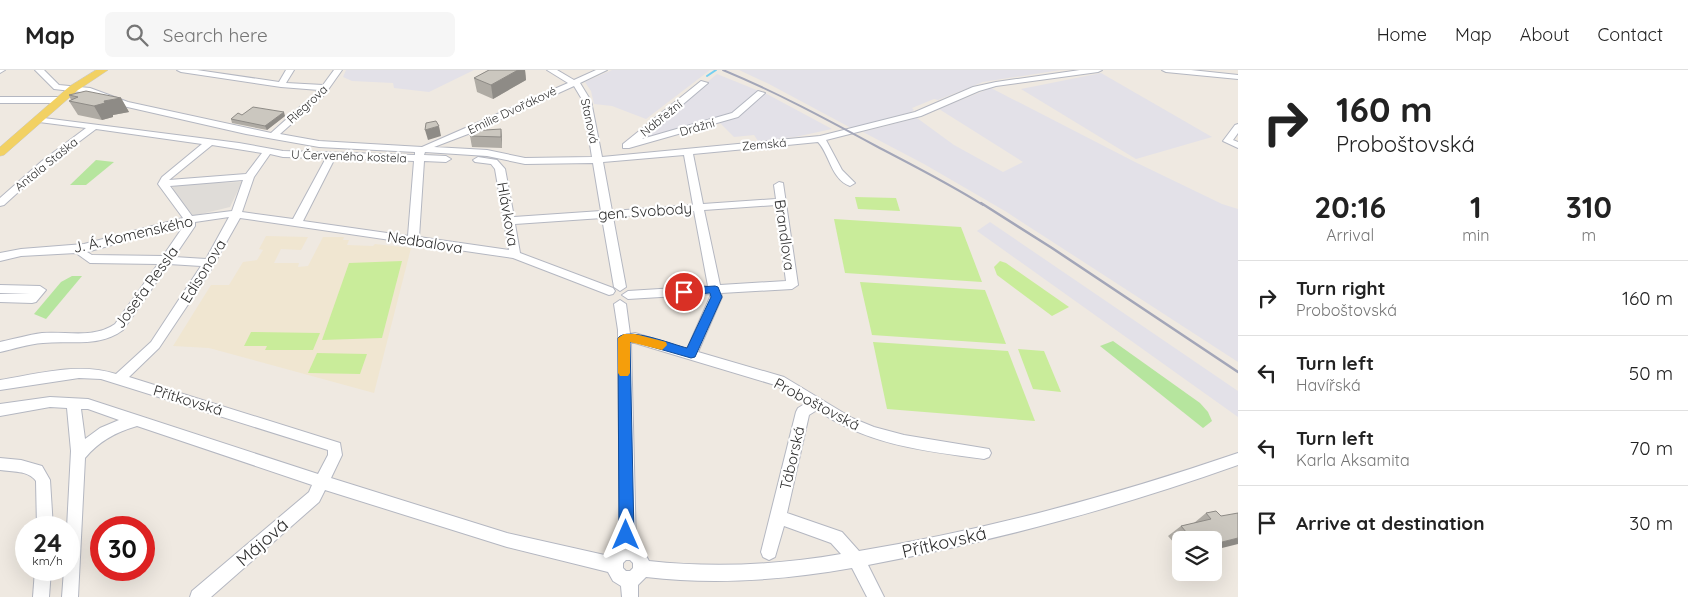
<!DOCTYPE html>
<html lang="en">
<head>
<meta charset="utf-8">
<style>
	body { margin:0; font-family:Quicksand,sans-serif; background:#f6f6f6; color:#222; height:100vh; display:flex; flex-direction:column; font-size:19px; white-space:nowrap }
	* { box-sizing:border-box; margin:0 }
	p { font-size:16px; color:#767676 }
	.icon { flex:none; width:28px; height:28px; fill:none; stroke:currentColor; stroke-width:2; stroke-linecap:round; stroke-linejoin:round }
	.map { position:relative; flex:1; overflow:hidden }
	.panel { display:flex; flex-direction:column; background:#fff; width:450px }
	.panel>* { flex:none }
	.guide { background:#fff; color:#222; overflow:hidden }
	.controls { position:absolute; left:1172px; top:461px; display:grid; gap:10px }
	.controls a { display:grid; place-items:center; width:50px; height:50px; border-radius:8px; background:#fff; box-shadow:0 5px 20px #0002; font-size:25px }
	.speed { position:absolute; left:15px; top:446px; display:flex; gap:10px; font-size:25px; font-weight:700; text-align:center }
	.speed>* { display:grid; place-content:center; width:65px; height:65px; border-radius:50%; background:#fff; box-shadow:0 5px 20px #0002; line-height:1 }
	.speed small { font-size:12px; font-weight:400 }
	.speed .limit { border:8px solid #d22; background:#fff; color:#111 }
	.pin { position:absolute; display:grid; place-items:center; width:42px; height:42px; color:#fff; margin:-21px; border:2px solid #fff; border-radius:50%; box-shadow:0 1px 5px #0007 }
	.me { position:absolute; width:55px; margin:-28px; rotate:0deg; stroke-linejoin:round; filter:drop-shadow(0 0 4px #0008) }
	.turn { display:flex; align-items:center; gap:18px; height:105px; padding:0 15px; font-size:22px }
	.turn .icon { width:65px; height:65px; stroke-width:2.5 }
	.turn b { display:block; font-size:35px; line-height:42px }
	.eta { display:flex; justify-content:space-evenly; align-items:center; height:85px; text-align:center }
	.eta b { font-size:30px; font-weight:700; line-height:35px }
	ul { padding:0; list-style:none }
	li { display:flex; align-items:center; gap:15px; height:75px; padding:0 15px; border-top:1px solid #e0e0e0 }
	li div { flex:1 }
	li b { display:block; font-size:19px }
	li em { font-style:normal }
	header { display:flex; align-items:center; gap:30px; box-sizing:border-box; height:70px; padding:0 25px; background:#fff; border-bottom:1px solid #e0e0e0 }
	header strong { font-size:24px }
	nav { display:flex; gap:28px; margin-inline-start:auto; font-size:18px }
	.search { width:350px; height:45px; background:#f6f6f6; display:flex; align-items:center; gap:12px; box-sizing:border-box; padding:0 18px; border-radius:8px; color:#767676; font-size:19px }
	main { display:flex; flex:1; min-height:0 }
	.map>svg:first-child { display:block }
	.industrial { fill:#e3e1e8 }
	.education { fill:#f0e6d1 }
	.green { fill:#b6e59e }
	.pitch { fill:#c9ec9a }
	.plaza { fill:#dfdcd8 }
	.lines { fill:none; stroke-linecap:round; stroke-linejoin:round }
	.stream { stroke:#75cff0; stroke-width:2 }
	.minor-casing { stroke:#b4b7c1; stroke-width:2 }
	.major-casing { stroke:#c9c9c9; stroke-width:1 }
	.minor { fill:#fff; fill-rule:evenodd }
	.major { fill:#f2d163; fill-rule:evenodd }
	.rail-far1 { stroke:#a3a6b8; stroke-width:2 }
	.rail { stroke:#a3a6b8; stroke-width:2.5 }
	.wall { fill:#afaba4 }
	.shaded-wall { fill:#8e8b86 }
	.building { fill:#cbc7bf; stroke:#8e8b86 }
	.route { fill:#1a73e8; stroke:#114b97 }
	.slow { fill:#f59e0b }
	.labels { text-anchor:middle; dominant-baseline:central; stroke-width:4.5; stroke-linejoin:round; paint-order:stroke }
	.far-street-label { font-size:12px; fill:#2e2e2e; stroke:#fff }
	.street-label { font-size:15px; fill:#2e2e2e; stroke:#fff }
	.near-street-label { font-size:18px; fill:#2e2e2e; stroke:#fff }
</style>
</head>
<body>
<header>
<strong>Map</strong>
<div class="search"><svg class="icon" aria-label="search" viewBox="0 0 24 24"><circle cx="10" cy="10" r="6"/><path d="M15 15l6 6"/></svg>Search here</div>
<nav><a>Home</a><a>Map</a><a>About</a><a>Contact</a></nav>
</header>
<main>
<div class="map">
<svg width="1238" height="527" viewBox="0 0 1238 527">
	<rect width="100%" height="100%" fill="#efe9e1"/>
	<g class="industrial">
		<polygon points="346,0 474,0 429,22 394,18 393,13 352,11 343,7"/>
		<polygon points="612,0 710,0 646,49 612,36 594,34 591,21 585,12"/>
		<polygon points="739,0 1061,0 983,12 938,30 934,29 912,38 914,40 911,42 851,58 769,14"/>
		<polygon points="1101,3 1212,67 1136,89 1021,19"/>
		<polygon points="717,4 759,21 731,44 640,70"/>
		<polygon points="991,18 1135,92 1222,134 1238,139 1238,292 1005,141 924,94 863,62 917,48 954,75 1003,102 1023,92 939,39"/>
		<polygon points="765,23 832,59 795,67 758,71 754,65 734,67 720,53 737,47"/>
		<polygon points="990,152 1238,321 1238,347 977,161"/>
	</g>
	<polygon class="education" points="266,166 308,167 301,180 281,179 274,193 299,193 298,197 308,196 323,167 344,167 343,170 349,170 347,175 373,176 375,174 411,178 374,323 209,278 173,276 211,215 229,215 243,192 257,190 263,180 259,179"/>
	<g class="green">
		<polygon points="96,90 114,92 86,115 70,115"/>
		<polygon points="72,206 82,206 46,249 34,244 61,212"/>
		<polygon points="1113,271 1200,333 1208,342 1212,351 1203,358 1100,276"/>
	</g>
	<g class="pitch">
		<polygon points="855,127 896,128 900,141 858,139"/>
		<polygon points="834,149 961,157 982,212 845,203"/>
		<polygon points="402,191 382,268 322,270 349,193"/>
		<polygon points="1000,191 1006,193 1069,237 1052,246 997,205 994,197"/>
		<polygon points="860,212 985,220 1006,274 872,265"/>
		<polygon points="251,262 320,263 313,280 265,280 267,276 244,276"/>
		<polygon points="873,272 1008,281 1035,351 887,339"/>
		<polygon points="1018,279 1044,281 1061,322 1033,319"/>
		<polygon points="317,283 367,284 360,304 308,303"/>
	</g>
	<polygon class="plaza" points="242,112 230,137 193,146 172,120 173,117 181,114"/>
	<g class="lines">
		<polyline class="stream" points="707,6 716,0"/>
		<g class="minor-casing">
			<g id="minor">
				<polygon points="0,0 5,0 0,3"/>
				<path d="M35 0H44L59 15 90 18 128 32 271 63 319 20 281 17 181 2 177 0H197L279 12 286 0H294L286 13 323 15 334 0H342L325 24 280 64 319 71 422 77 568 13 547 0H557L574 10 596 0H607L580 13 591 31 602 87 820 66 915 42 973 17 996 12 1080 0H1102L1098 2 996 16 979 21 921 46 826 70 842 100 855 113 850 116C831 109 830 85 818 72L693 84 703 134 776 129 774 115 779 112 783 113 798 215 792 219 721 223 722 227 698 282 784 307 852 348 874 357 904 365 989 379 991 383 989 387 984 389C925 381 867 375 817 340L809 345 787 443 842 462 859 481C987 460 1115 425 1238 383V395C1118 438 994 471 868 495L884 527H867L852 498C785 510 715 515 646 507L638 515V527H622L621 516 613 511 608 502 507 477 325 420 319 432 211 527H190L192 521 309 422 312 415 137 356C116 362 99 371 85 388L78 527H62L64 500H69V458H67L71 381 67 338 50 337 0 346V334L50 327 88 329 318 404 328 385V380L101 309 79 308 0 320V310C38 304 79 292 116 304L151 272 201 196 169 194 123 260C99 278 71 270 43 273 28 274 14 279 0 282V272C14 269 28 265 42 263 67 261 93 269 115 254L158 194 90 193 76 183 21 186 0 191V183L21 179 84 174 183 148 158 114 162 107 202 74 96 59 48 95 4 135 0 136V128L42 91 86 58 39 52 35 49 36 47 239 73 283 81 415 85V82L319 77 246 64 123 36 89 23 54 19ZM574 16 583 31 592 87 525 88 487 80 434 77 468 64ZM212 75 262 83 246 104 169 110ZM425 82 487 86 525 94 593 93 601 141 514 147 505 99 497 90 478 87 473 90 475 92 491 94 495 99 509 180 419 167 424 91 446 92 451 89 446 86 424 85ZM270 84 283 87 326 88 293 149 242 142 254 107ZM684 85 693 135 612 141 603 92ZM335 88 414 91 408 166 303 151ZM243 110 232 141 192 146 170 116ZM776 135 786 211 720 215 704 140ZM694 141 708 216 628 221 622 225 628 229 710 224V227L687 279 635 263 630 264 626 234 620 230 614 234 618 260 620 477 614 480 609 486 507 463 331 408 342 385 340 373 129 307 159 278 209 203 240 148 513 188 609 225 613 224 615 221 613 218 520 183 515 154 602 148 614 217 620 221 626 217 613 147ZM229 147 206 189 174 187 195 156V152ZM185 154 163 186 92 185 87 182ZM631 273H635L775 315 806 333 798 338 796 342 761 482 763 487 769 490 775 487 784 456 831 473 841 484C778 495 712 498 649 491L644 482 636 477ZM81 339H88L119 350 100 358 85 369ZM626 490H630L633 493V498L630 501H626L623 498V493Z"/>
				<polygon points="1162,0 1191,0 1238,5 1238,9 1166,2"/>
				<polygon points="701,11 708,13 642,69 732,43 758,21 765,23 738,47 629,78 623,78 623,74"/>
				<polygon points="0,27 60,27 64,30 60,33 0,33"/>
				<polygon points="1238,54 1238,63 1233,70 1238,72 1238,78 1223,71 1235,55"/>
				<polygon points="0,215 40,216 46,220 36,232 32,233 0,232 0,224 30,224 0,223"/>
				<path d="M0 388 21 390 42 396 50 410 53 458H37L36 411C28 400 12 402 0 400Z"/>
				<polygon points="35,500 51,500 49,527 33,527"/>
			</g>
		</g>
		<g class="major-casing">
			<polygon id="major" points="96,0 108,0 78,20 4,85 0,86 0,77 70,16"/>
		</g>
		<use href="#minor" class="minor"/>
		<use href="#major" class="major"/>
		<path class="rail-far1" d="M723 0C776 22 826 49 876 76 912 95 948 113 983 135"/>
		<polyline class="rail" points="981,133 1052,178 1238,302"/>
	</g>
	<g class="wall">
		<polygon points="489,0 525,0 526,10 493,29 477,22 474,8"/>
		<polygon points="69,25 121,28 129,42 113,45 113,47 102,50 78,45 69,31 71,30"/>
		<polygon points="242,45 285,46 267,60 232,53 231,49"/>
		<polygon points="501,59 502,78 472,77 470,66"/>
		<polygon points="1216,441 1214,470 1181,470 1181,481 1168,466 1181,456 1194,453 1206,443"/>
	</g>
	<g class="shaded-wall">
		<polygon points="518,0 525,0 526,10 493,29 491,15"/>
		<polygon points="121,28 129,42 113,45 113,47 102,50 94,36 104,31"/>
		<polygon points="284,42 285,46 267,60 265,56"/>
		<polygon points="439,56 441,66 428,70 425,60"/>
		<polygon points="501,59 502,70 502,78 501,67"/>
		<polygon points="1238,468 1238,474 1214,480 1214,474"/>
	</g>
	<g class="building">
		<polygon points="489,0 518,0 491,15 474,8"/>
		<polygon points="86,21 121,28 104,31 105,33 94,36 69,31 78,27 69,25"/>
		<polygon points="253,37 284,42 265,56 231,49 238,43 242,45"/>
		<polygon points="436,51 439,56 425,60 426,53"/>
		<polygon points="501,59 501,67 470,66 470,61"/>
		<polygon points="1216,441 1221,446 1238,443 1238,468 1214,474 1214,470 1193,470 1181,456 1211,449 1206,443"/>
	</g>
	<path class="route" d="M715 216 718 217 722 227 695 287 691 288 635 272H630L634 465 632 470 626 471 621 470 619 465 618 268C627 256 674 275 687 278L711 227 710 223 684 225 679 222 684 218Z"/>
	<polygon class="slow" points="624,264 635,264 666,272 667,275 662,280 630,272 630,303 628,306 620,306 618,303 618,268"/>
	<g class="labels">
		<g class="far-street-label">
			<text transform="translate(307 34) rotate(-43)">Riegrova</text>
			<text transform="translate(512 40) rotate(-25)">Emilie Dvořákové</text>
			<text transform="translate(661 48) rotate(-39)">Nábřežní</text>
			<text transform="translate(590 51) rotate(78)">Stanová</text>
			<text transform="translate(697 57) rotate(-16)">Drážní</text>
			<text transform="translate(764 74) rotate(-5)">Zemská</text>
			<text transform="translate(349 86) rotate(2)">U Červeného kostela</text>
			<text transform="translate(46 94) rotate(-39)">Antala Staška</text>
		</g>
		<g class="street-label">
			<text transform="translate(645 141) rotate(-4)">gen. Svobody</text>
			<text transform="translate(508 144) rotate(80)">Hlávkova</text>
			<text transform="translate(133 164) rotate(-13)">J. Á. Komenského</text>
			<text transform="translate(785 165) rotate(82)">Brandlova</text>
			<text transform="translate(425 172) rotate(9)">Nedbalova</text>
			<text transform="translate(203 201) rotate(-58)">Edisonova</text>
			<text transform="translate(146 217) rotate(-54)">Josefa Ressla</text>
			<text transform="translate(188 330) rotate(17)">Přítkovská</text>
			<text transform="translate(817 334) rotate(28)">Proboštovská</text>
			<text transform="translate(792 388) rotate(-77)">Táborská</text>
		</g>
		<g class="near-street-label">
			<text transform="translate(262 472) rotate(-41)">Májová</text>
			<text transform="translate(944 472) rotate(-13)">Přítkovská</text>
		</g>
	</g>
</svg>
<div class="controls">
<a><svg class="icon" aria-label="layers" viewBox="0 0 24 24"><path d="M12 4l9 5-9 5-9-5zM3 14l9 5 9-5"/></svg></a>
</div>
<div class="speed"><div>24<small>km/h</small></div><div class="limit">30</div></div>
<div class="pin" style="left:684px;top:222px;background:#d93025"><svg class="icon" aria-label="arrive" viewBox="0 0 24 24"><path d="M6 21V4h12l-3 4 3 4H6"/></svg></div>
<svg class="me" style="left:626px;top:465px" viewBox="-20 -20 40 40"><path d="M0-17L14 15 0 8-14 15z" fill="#1a73e8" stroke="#fff" stroke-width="4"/></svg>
</div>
<section class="panel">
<div class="guide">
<div class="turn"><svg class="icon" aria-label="right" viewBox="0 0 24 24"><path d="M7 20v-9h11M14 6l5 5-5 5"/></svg><div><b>160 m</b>Proboštovská</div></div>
</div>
<div class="eta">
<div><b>20:16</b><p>Arrival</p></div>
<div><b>1</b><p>min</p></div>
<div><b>310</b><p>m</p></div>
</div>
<ul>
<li><svg class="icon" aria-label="right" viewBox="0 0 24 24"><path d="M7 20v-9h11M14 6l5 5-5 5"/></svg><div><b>Turn right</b><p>Proboštovská</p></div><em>160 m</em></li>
<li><svg class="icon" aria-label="left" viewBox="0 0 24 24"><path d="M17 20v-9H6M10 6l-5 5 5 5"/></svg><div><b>Turn left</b><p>Havířská</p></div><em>50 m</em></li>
<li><svg class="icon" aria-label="left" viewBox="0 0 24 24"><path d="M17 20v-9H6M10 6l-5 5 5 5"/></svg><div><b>Turn left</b><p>Karla Aksamita</p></div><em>70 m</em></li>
<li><svg class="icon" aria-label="arrive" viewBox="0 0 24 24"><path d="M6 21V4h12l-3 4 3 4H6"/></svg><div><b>Arrive at destination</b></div><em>30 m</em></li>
</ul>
</section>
</main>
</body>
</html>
